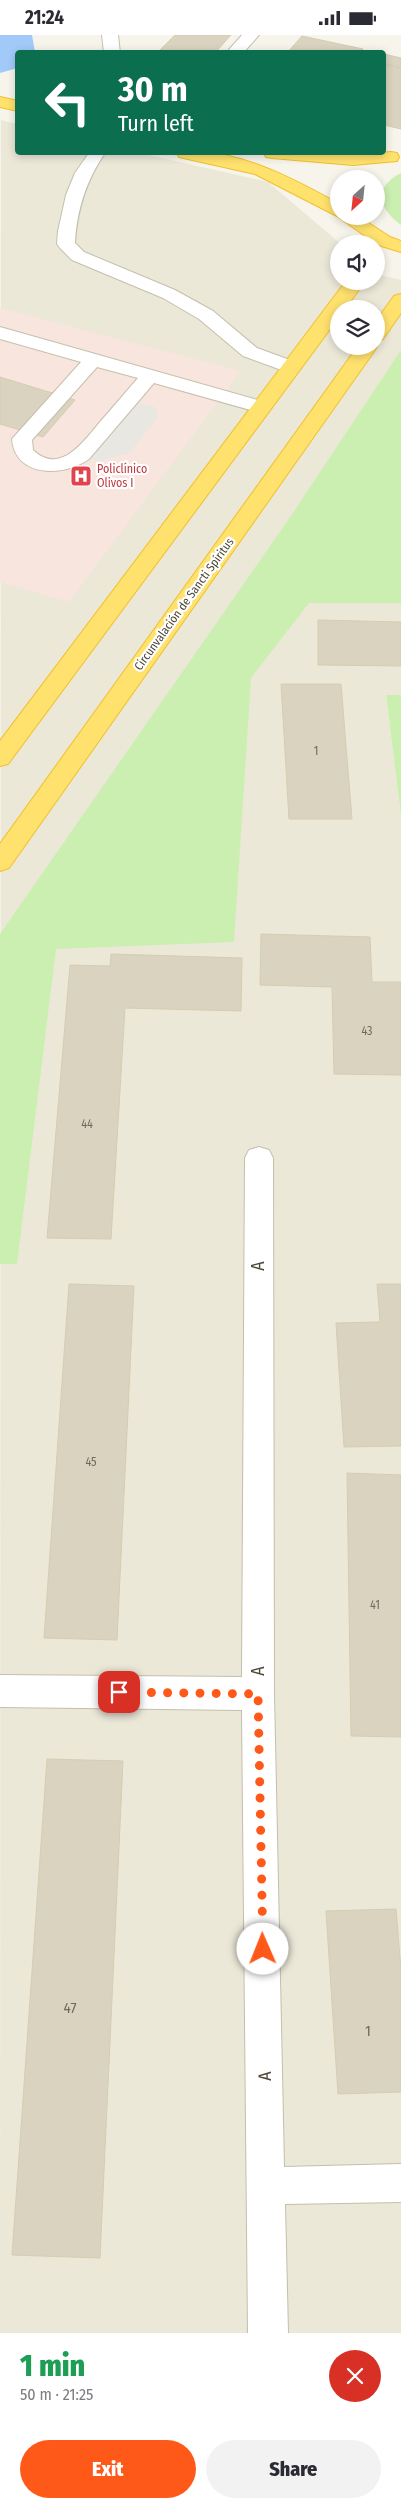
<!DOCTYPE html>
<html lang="en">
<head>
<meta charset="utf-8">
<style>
	body { margin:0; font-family:"Fira Sans Condensed",sans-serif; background:#f2f2f3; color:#2b2b33; height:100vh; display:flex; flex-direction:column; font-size:19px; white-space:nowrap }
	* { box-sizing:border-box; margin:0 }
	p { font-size:16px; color:#7c7c81 }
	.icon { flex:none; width:28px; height:28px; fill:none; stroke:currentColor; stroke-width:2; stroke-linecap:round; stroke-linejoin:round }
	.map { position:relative; height:2298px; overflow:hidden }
	.panel { display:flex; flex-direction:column; background:#fff; flex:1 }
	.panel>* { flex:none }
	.banner { position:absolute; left:15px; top:15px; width:371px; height:105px; border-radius:5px; box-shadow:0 2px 8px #0003; background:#0b6e4f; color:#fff; overflow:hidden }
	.needle { width:32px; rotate:207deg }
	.buttons { position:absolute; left:330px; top:135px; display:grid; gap:10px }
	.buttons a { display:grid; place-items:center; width:55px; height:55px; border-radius:50%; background:#fff; box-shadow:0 2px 8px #0003; font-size:25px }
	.pin { position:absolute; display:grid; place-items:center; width:42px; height:42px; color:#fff; margin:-21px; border-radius:10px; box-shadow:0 2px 8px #0006 }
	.me { position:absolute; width:55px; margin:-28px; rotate:359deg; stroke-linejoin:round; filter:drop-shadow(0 0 4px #0008) }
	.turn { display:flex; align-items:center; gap:18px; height:105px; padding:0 20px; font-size:22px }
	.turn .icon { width:65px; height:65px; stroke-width:2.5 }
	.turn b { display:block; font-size:35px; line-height:42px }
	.round { display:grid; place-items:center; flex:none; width:52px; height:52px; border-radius:26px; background:#f2f2f3 }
	.summary { display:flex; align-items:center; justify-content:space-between; height:85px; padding:0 20px }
	h1 { font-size:30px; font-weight:800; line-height:38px; color:#1e9e55 }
	.action { display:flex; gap:10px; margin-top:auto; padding:10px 20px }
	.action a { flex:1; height:58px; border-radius:30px; background:#ff591a; color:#fff; font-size:20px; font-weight:800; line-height:58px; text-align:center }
	.action a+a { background:#f2f2f3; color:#2b2b33 }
	.status { display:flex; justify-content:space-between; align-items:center; height:35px; padding:0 25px; background:#fff; direction:ltr }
	.status svg { height:14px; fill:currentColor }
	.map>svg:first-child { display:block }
	.residential { fill:#ebe8d8; fill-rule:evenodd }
	.medical { fill:#f8e5de }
	.green { fill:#cbefb0 }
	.parking { fill:#e8e7e2 }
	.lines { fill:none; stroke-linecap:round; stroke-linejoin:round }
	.river { fill:#a2caf9; fill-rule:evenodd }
	.building { fill:#dad3bf; stroke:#d6ccb1 }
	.minor-casing { stroke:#c4bfac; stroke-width:2 }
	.highway-casing { stroke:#f0c02c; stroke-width:2 }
	.minor { fill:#fff; fill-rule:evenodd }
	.highway { fill:#ffe16e; fill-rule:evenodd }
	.route { stroke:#ff591a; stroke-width:9; stroke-dasharray:0 16.2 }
	.labels { text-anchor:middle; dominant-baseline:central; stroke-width:4.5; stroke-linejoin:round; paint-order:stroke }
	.far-health-label { font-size:12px; fill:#be3a42; stroke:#fff; text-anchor:start }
	.far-street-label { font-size:12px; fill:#4d4737; stroke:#fff }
	.number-label { font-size:12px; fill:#706a59 }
	.near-number-label { font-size:15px; fill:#706a59 }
	.near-street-label { font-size:18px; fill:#4d4737; stroke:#fff }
</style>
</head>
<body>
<div class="status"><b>21:24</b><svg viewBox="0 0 49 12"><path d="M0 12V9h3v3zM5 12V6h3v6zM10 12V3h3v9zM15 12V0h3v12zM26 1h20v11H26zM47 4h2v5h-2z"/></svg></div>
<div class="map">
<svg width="401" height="2298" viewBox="0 0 401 2298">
	<rect width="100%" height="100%" fill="#f7f5eb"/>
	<path class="residential" d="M1 85 17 89 18 118H140L268 147 341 209H339V246H376V239L401 245V660L386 661 401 781V2298H0ZM339 274H376V311H339Z"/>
	<polygon class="medical" points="0,273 241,336 69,567 0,547"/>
	<g class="green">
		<path d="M401 138V190C378 173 372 153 401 138Z"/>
		<polygon points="401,315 401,568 309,568 251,643 234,907 56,914 17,1229 0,1229 0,899 293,478"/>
		<polygon points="386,660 401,660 401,781"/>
	</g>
	<polygon class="parking" points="129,365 155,372 158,382 129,418 99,426 81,421"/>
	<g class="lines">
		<polygon class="river" points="0,0 32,0 35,17 18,18 18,33 0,38"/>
	</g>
	<g class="building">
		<polygon points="175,0 231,0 215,18 157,18"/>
		<polygon points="302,1 363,14 360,18 287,18"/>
		<polygon points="384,19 401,23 401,33 384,29"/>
		<polygon points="384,29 401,33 401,94 384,90"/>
		<polygon points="0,342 75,365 43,402 0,389"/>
		<polygon points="318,585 401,587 401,631 318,630"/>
		<polygon points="281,649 341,649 352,784 289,784"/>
		<polygon points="261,899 370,902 372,947 401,947 401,1040 334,1039 332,952 260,950"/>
		<polygon points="111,919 242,923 241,976 125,973 111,1204 47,1203 70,930 110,931"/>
		<polygon points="69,1249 134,1251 117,1605 44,1603"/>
		<polygon points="377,1249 401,1249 401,1411 344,1412 336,1288 380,1287"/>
		<polygon points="347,1438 401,1440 401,1702 351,1701"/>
		<polygon points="47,1724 123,1726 100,2223 12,2220"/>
		<polygon points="396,1874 401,1935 401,2057 338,2059 326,1876"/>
	</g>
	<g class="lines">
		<g class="minor-casing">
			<g id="minor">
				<polygon points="102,0 118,0 120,18 104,18"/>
				<polygon points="242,0 259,0 243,18 226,18"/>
				<path d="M89 118H105C86 146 77 174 75 208L84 217 175 255 213 276 257 313 298 328 301 332 298 336H284L243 321 199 284 163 263 72 225 60 213 57 209 58 196 66 160 75 138Z"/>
				<path d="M0 292 268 368 271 372 268 376 261 378 154 348 89 424C64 442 15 443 12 404L81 327 0 304ZM97 332 138 343C125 358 113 372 100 387 84 406 60 441 33 415L32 405Z"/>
				<polygon points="259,1112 269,1115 273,1123 274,1659 284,2132 401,2129 401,2167 285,2169 288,2298 248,2298 242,1675 0,1672 0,1640 242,1642 245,1123 249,1115"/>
			</g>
		</g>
		<g class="highway-casing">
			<g id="highway">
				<polygon points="0,62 18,66 18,76 0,72"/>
				<polygon points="391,117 397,118 399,122 397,126 353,130 272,123 266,122 264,118 325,118 353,120"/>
				<path d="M177 118C231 110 292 143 339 169V181H358L390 202 401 206V217L378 210 337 181 255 139 179 122Z"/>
				<polygon points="346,246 365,246 345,274 339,274 339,282 8,729 0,731 0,706"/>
				<polygon points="401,259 401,278 383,304 376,306 376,286 394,261"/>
				<polygon points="376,309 377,311 375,315 9,833 0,836 0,809 358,311 376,311"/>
			</g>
		</g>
		<use href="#minor" class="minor"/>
		<use href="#highway" class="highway"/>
	</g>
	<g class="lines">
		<polyline class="route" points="119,1657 258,1659 263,1914"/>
	</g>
	<defs>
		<g id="hospital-square" transform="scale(1.125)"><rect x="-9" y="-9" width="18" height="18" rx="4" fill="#e0444e" stroke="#fff"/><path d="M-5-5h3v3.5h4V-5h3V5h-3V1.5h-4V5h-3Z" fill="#fff"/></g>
	</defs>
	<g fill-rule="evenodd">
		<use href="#hospital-square" x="81" y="441"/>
	</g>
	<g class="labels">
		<g class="far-health-label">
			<text x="97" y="434">Policlínico<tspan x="97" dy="14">Olivos I</tspan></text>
		</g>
		<g class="far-street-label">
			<text transform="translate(184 569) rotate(-54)">Circunvalación de Sancti Spíritus</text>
		</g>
		<g class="number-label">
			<text x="316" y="716">1</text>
			<text x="367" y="996">43</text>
			<text x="87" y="1089">44</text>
			<text x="91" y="1427">45</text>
			<text x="375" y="1570">41</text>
		</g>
		<g class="near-number-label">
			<text x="70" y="1973">47</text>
			<text x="368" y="1996">1</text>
		</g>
		<g class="near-street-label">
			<text transform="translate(258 1231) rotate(-90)">A</text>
			<text transform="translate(258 1636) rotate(-90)">A</text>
			<text transform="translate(265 2041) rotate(-91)">A</text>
		</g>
	</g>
</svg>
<div class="buttons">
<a><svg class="needle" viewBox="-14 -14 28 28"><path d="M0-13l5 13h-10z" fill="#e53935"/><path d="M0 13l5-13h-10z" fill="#7c7c81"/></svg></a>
<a><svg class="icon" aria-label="sound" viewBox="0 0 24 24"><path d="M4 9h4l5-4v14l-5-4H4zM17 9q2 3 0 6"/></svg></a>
<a><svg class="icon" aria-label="layers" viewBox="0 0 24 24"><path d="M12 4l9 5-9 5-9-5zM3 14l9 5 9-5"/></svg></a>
</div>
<div class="pin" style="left:119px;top:1657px;background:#d93025"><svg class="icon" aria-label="arrive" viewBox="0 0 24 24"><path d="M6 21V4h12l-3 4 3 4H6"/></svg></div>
<svg class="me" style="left:263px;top:1914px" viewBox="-20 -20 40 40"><circle r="19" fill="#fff"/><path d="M0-13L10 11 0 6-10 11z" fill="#ff591a"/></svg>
<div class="banner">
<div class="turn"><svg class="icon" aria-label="left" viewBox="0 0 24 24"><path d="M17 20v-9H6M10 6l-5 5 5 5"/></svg><div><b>30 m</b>Turn left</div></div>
</div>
</div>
<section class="panel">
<div class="summary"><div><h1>1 min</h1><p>50 m · 21:25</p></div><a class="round" style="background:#d93025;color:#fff"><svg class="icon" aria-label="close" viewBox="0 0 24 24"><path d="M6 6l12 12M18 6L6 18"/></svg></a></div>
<div class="action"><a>Exit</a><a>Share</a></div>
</section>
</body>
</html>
